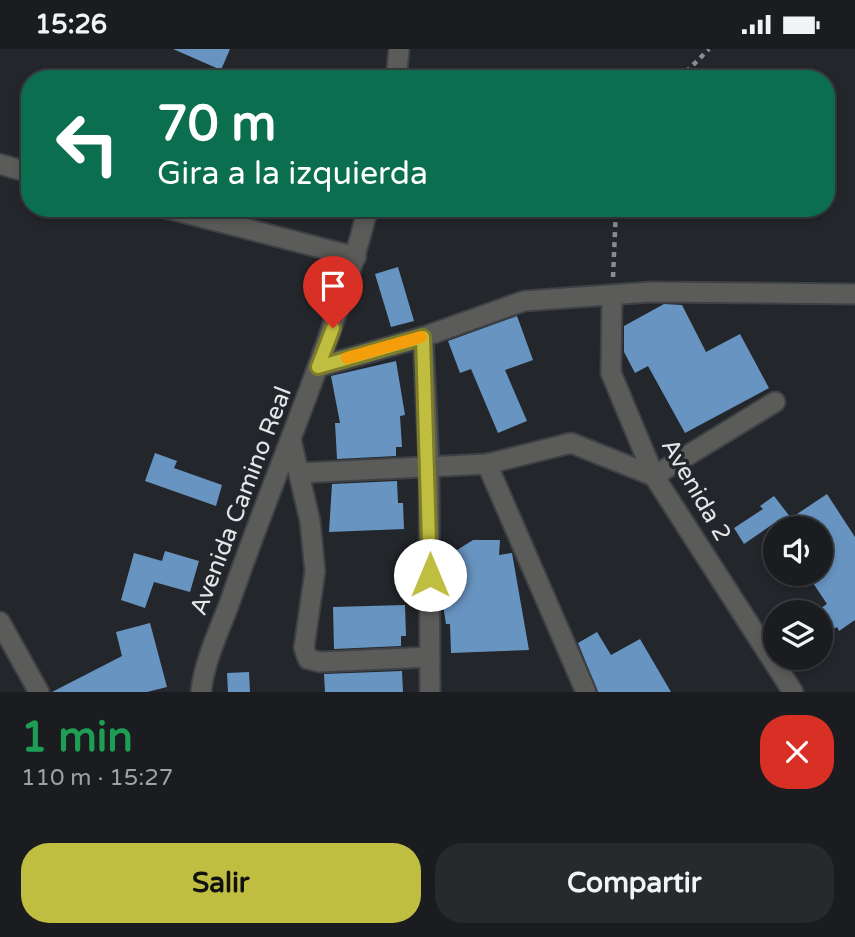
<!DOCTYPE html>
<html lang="es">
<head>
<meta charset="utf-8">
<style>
	body { margin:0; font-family:"Varela Round",sans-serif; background:#27292d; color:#f1f3f6; height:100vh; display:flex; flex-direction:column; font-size:26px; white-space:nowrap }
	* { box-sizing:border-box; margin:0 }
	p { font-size:23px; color:#9fa1a5 }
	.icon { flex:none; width:38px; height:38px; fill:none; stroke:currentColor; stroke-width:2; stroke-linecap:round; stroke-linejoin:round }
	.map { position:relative; height:643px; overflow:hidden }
	.drawer { display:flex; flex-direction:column; background:#1a1c20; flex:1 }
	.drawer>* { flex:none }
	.banner { position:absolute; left:21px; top:21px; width:814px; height:147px; border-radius:28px; box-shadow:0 4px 10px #0003,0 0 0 2px #383a3e; background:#0b6e4f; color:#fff; overflow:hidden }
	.buttons { position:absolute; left:763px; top:467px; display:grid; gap:14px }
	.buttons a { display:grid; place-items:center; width:70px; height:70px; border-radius:50%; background:#1a1c20; box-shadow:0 4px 10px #0003,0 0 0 2px #383a3e; font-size:35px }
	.pin { position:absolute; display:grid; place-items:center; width:60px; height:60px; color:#fff; margin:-72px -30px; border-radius:50% 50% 50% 0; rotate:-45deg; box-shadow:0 0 7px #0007 }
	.pin .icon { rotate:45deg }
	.me { position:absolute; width:77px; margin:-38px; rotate:0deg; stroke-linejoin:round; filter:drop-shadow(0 0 5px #0008) }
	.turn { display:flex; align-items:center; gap:24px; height:147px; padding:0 21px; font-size:32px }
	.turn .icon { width:91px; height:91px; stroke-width:2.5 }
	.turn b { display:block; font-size:49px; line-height:60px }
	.round { display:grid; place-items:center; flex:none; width:74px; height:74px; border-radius:28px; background:#27292d }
	.overview { display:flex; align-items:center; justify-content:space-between; height:119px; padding:0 21px }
	h1 { font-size:42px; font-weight:800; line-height:52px; color:#1e9e55 }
	.button { display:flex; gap:14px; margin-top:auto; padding:14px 21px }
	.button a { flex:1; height:80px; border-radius:28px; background:#c0be41; color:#111; font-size:28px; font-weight:800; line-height:80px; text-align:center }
	.button a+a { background:#27292d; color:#f1f3f6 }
	.status { display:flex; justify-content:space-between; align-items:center; height:49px; padding:0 35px; background:#1a1c20; direction:ltr }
	.status svg { height:19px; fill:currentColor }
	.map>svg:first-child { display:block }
	.building { fill:#6894c1 }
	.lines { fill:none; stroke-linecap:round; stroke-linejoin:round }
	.minor-casing { stroke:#3e4145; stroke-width:23 }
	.tertiary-casing { stroke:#3e4145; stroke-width:23 }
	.path { stroke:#8a8c90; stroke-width:4.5; stroke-dasharray:5 5; stroke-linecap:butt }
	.minor { stroke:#5b5b59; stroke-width:19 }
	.tertiary { stroke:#5b5b59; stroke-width:19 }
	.route-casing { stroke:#7d7c2a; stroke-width:18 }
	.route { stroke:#c0be41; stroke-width:12 }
	.slow { stroke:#f59e0b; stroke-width:12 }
	.labels { text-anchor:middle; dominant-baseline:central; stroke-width:7; stroke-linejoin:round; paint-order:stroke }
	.street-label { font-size:24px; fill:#e4e6e9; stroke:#23262a }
</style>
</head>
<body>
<div class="status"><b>15:26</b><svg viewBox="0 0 49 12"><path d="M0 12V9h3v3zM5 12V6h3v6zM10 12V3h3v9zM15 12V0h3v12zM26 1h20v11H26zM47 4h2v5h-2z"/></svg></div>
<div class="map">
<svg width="855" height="643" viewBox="0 0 855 643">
	<rect width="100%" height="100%" fill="#23262a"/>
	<g class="building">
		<polygon points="173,0 230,0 221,21"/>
		<polygon points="398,218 414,272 391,278 375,225"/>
		<polygon points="664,255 682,256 706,303 740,285 769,339 685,384 648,317 635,324 624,303 624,277"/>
		<polygon points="517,267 533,311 505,321 527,372 498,384 471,320 460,324 448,292"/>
		<polygon points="396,312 405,366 400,367 402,398 396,398 396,407 337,410 335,374 340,374 331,327"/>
		<polygon points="155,404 177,412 174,419 222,436 216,457 145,432"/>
		<polygon points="397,432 398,454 403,454 404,480 329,483 332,435"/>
		<polygon points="827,445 855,488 855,571 839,582 837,578 821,588 821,559 827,555 807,525 821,525 821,480 774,480 773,475 744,495 734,479 763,460 760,457 774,447 791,469"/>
		<polygon points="473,491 500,491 499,506 512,504 529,601 451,604 450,575 446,575 442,550 442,530 449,529 444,519 459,510 454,503"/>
		<polygon points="165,502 199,512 190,543 154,533 145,559 121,551 134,504 162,512"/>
		<polygon points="405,556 406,587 401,587 401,597 334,600 333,558"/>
		<polygon points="150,574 167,638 147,643 52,643 122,607 116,583"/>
		<polygon points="597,583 611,606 640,590 671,643 598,643 578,594"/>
		<polygon points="402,622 403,643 325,643 324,625"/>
		<polygon points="249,623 250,643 228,643 227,624"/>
	</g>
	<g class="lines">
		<g class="minor-casing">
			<g id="minor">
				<polyline points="0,115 30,124"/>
				<polyline points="166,159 356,208"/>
				<polyline points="612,246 611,324 654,427 793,643"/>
				<polyline points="423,288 429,416 430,643"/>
				<polyline points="318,318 423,288 524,252 651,243 855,245"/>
				<polyline points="291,391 310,472 315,522 304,599 308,610 320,613 430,608"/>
				<polyline points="487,415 586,643"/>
				<polyline points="299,424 487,415 571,394 654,427 775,353"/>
				<polyline points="0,573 39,643"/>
			</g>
		</g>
		<g class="tertiary-casing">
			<g id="tertiary">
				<polyline points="396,30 399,0"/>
				<path d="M201 643C205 608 221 579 232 547 277 417 334 293 368 159"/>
			</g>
		</g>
		<g class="path">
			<polyline points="679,30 709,0"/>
			<polyline points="613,228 616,159"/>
		</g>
		<use href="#minor" class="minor"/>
		<use href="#tertiary" class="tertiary"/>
	</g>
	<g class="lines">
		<g class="route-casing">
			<polyline id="route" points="333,279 318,318 423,288 430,526"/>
		</g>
		<use href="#route" class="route"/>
		<polyline class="slow" points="347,309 421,288"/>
	</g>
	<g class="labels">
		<g class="street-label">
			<text transform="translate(696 441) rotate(60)">Avenida 2</text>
			<text transform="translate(241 452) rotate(-69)">Avenida Camino Real</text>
		</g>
	</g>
</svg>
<div class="buttons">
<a><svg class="icon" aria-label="sound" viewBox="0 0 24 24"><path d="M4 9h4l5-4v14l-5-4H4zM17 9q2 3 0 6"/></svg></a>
<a><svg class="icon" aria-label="layers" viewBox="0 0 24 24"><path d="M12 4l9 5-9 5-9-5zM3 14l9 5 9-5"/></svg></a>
</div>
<div class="pin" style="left:333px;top:279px;background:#d93025"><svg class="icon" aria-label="arrive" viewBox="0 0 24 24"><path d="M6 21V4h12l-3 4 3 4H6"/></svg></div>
<svg class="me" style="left:430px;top:526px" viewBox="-20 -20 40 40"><circle r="19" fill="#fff"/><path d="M0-13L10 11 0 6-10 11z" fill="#c0be41"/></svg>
<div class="banner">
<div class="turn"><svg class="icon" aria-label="left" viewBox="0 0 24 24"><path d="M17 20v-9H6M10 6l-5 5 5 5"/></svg><div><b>70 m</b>Gira a la izquierda</div></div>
</div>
</div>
<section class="drawer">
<div class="overview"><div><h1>1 min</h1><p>110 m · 15:27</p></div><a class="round" style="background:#d93025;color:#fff"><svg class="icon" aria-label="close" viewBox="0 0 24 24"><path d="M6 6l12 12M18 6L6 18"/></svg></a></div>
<div class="button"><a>Salir</a><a>Compartir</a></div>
</section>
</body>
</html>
